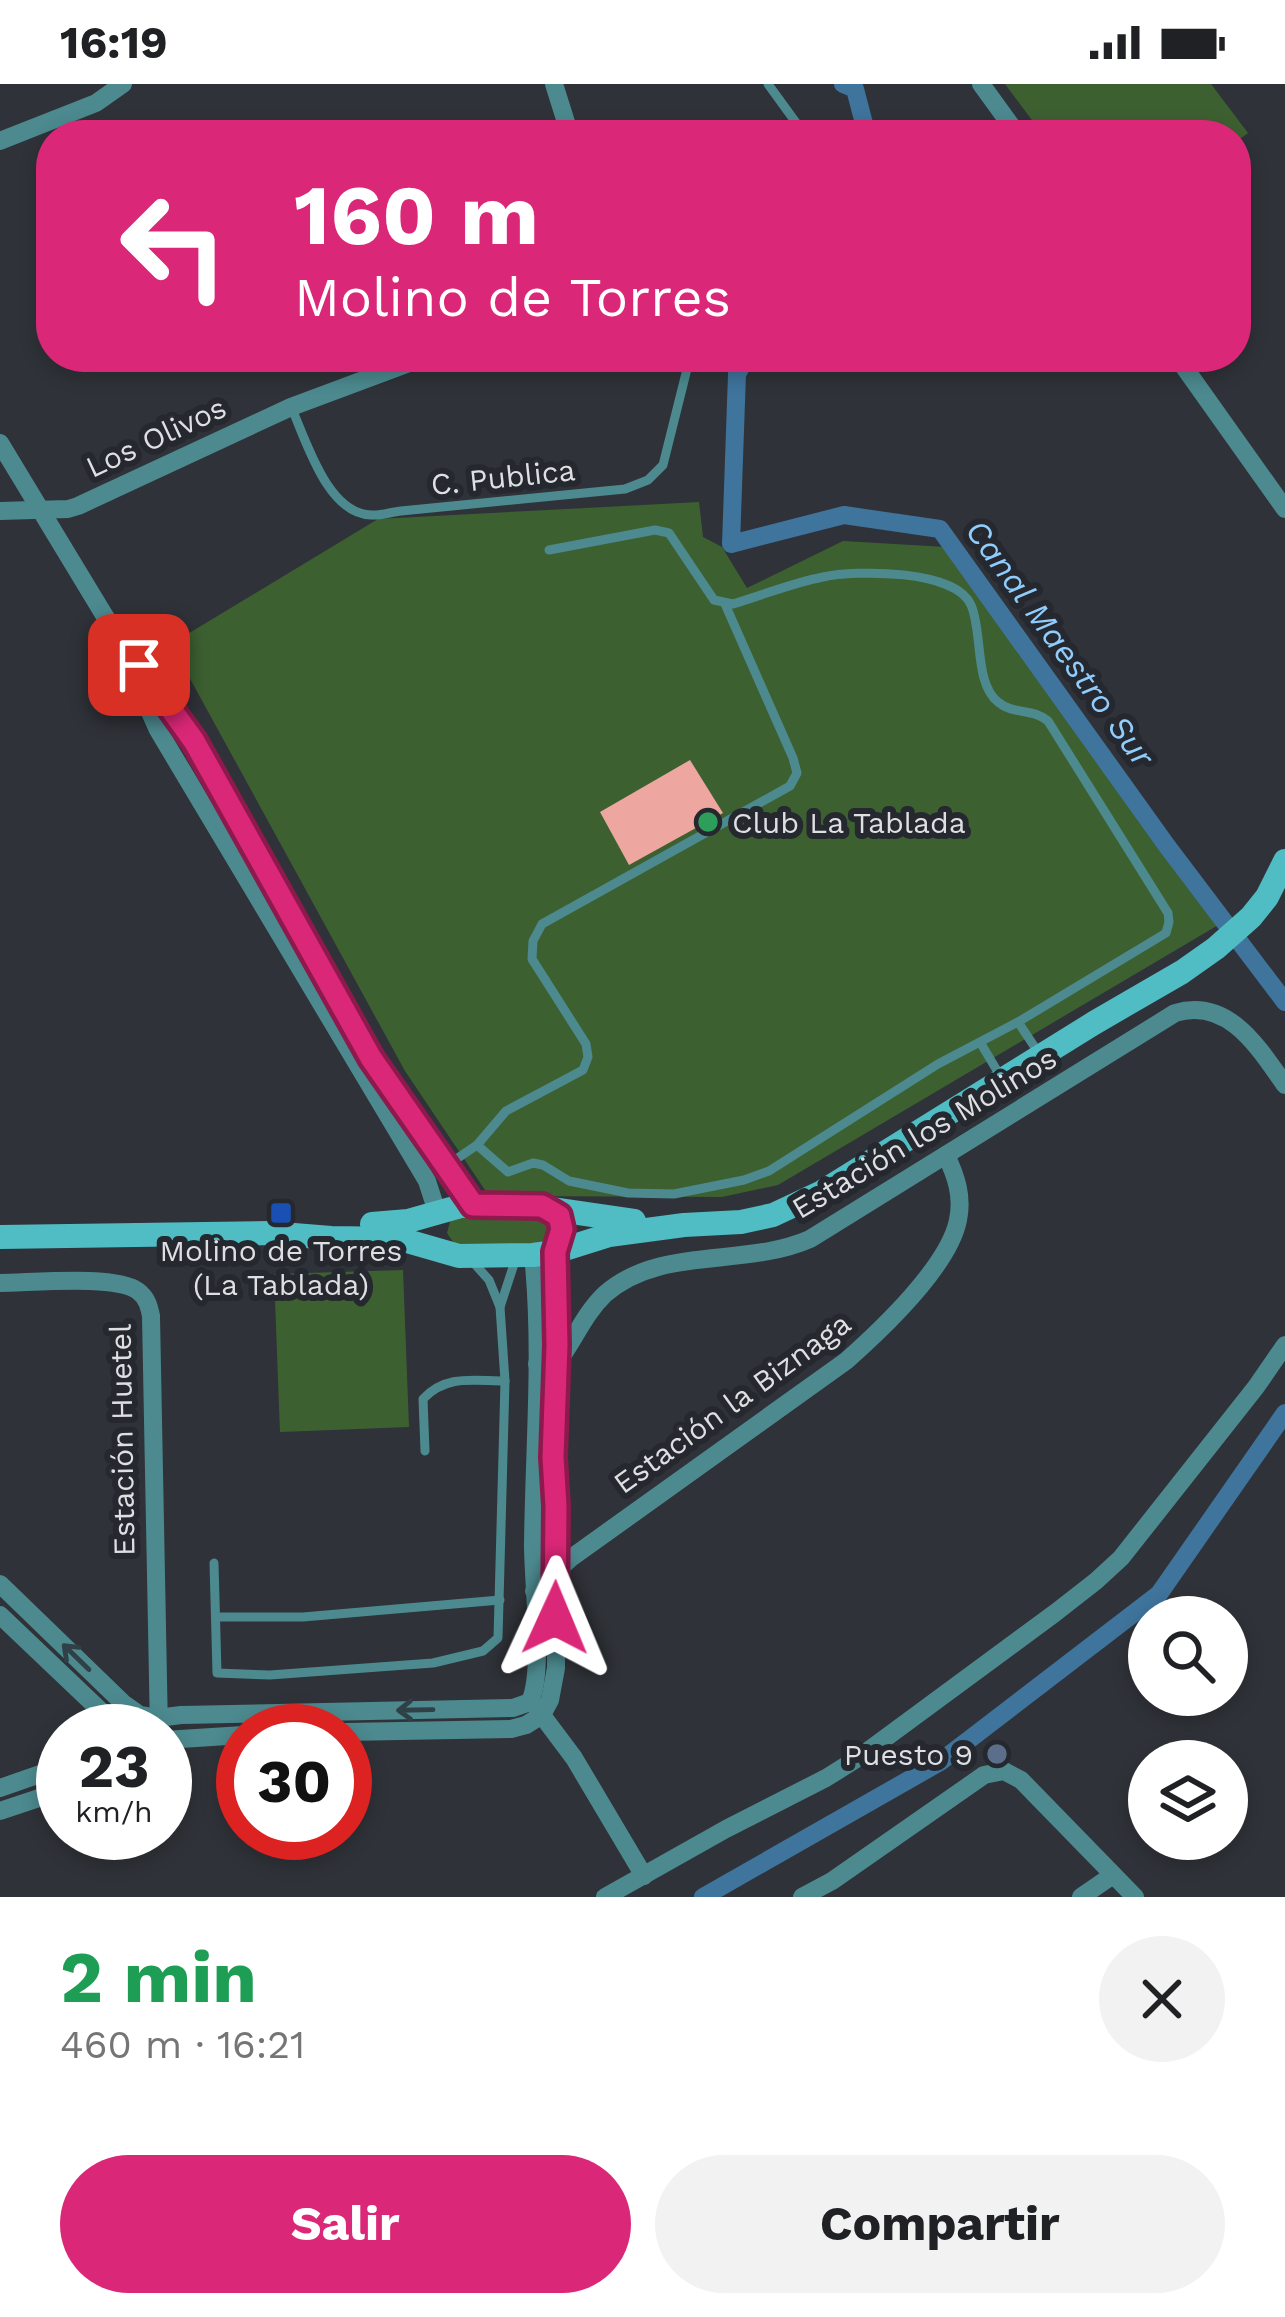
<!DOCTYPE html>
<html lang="es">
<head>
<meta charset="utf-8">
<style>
	body { margin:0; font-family:"Work Sans",sans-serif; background:#f2f2f2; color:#202124; height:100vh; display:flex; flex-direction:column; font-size:45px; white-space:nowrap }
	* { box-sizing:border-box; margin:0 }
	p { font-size:39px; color:#757577 }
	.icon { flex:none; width:66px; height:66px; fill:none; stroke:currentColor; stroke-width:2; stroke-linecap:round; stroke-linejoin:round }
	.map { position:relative; height:1813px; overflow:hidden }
	.panel { display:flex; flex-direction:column; background:#fff; flex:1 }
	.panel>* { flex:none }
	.hud { position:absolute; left:36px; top:36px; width:1215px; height:252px; border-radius:48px; box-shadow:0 6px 18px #0003; background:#db2777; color:#fff; overflow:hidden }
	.tools { position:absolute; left:1128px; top:1512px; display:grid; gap:24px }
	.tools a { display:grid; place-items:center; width:120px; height:120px; border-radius:50%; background:#fff; box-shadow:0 6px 18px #0003; font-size:60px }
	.speed { position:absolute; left:36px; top:1620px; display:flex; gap:24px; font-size:60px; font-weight:700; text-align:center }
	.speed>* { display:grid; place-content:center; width:156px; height:156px; border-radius:50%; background:#fff; box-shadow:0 6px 18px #0003; line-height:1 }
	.speed small { font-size:30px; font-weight:400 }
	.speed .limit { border:18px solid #d22; background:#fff; color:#111 }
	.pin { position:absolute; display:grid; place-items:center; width:102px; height:102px; color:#fff; margin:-51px; border-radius:24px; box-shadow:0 6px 18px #0006 }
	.me { position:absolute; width:132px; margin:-66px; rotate:1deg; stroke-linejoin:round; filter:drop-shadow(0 0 9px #0008) }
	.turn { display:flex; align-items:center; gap:42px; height:252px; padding:0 60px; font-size:54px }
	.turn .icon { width:156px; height:156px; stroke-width:2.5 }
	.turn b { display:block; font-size:84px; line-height:102px }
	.round { display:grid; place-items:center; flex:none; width:126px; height:126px; border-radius:63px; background:#f2f2f2 }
	.summary { display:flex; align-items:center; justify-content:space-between; height:204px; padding:0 60px }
	h1 { font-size:72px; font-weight:700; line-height:90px; color:#1e9e55 }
	.button { display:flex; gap:24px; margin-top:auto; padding:24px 60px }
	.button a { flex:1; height:138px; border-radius:72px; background:#db2777; color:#fff; font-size:48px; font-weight:700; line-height:138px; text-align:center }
	.button a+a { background:#f2f2f2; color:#202124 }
	.status { display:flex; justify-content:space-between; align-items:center; height:84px; padding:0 60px; background:#fff; direction:ltr }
	.status svg { height:33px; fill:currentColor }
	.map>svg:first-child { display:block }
	.green { fill:#3d6031 }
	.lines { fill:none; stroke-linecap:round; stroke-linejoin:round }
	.canal { stroke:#3f749c; stroke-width:18 }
	.building { fill:#eda6a0 }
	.lane { stroke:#4c8a8f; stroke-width:9 }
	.street { stroke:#4c8a8f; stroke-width:18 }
	.secondary { stroke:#50bcc3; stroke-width:24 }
	.oneway { stroke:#2f4046 }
	.route-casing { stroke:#8e194d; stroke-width:30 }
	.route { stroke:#db2777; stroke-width:21 }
	.leisure-dot { fill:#2e9e5b; stroke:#25282e; stroke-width:4.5 }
	.transit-dot { fill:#1a4fb4; stroke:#25282e; stroke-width:4.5 }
	.service-dot { fill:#5c6f8a; stroke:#25282e; stroke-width:4.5 }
	.labels { text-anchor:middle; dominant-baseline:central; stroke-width:12; stroke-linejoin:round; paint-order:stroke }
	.street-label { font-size:30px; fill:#dddfe3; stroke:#25282e }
	.poi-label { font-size:30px; fill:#dddfe3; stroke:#25282e; text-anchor:start }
	.water-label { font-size:33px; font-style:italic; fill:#90cdfc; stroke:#25282e }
</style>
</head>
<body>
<div class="status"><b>16:19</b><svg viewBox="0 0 49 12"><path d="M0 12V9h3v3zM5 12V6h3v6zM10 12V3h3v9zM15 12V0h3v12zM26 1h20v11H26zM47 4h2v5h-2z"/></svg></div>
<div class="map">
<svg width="1285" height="1813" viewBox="0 0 1285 1813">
	<rect width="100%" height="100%" fill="#2f3238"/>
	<g class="green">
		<polygon points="1005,0 1211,0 1248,49 1236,58 1236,51 1043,51"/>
		<polygon points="699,418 703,453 722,463 747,504 843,457 946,463 1076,635 1220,840 778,1101 722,1113 489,1112 405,987 171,560 378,435"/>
		<path d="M534 1128C545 1132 553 1135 552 1148L541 1160 463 1162 453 1158 447 1149 451 1134Z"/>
		<polygon points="403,1186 409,1343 280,1348 274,1190"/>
	</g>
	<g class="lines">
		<g class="canal">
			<polyline points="843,0 855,5 867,51"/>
			<polyline points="747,273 737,290 731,460 844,431 940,445 1167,762 1285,918"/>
			<polyline points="703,1813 940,1678 1159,1510 1285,1329"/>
		</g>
	</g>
	<polygon class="building" points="690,676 723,729 629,781 600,728"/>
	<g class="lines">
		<g class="lane">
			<polyline points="768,0 805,51"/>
			<path d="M292 325C307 359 328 430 371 431 380 432 391 428 401 427L625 405 648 396 663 381 690 273"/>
			<polyline points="1018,938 1038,968"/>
			<polyline points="980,958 1002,995"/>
			<path d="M477 1061 508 1088 533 1079 543 1081 569 1097 628 1109 674 1110 744 1096 769 1087 938 980 1018 938 1166 849 1169 838 1168 829 1048 637C1033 624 1013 631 998 618 974 599 983 548 971 521 956 485 855 486 823 493 792 499 763 511 733 520L714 516 669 449 655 446 549 466"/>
			<polyline points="446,1082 477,1061 506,1027 583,986 588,973 586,960 532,875 533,857 542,840 790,702 797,689 793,674 725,520"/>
			<polyline points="472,1177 489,1196 500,1223"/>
			<path d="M425 1367 423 1315C446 1290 474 1297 505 1297"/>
			<polyline points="214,1479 217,1589 270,1591 433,1579 483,1567 498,1554 505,1297 500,1223 516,1174"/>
			<polyline points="216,1533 303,1533 500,1516"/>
		</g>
		<g class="street">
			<polyline points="554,0 570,51"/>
			<polyline points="981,0 1018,51"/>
			<polyline points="0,57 96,19 123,0"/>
			<polyline points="1177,273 1285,425"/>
			<polyline points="0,359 112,544 193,657 371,974 473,1121"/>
			<polyline points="0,427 68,425 78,422 291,323 425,273"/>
			<polyline points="129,581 158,646 427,1097 437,1128"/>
			<path d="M0 1199C30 1199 116 1190 138 1207 147 1214 149 1222 151 1232L159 1647"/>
			<path d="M537 1280 557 1279C574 1257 584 1230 605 1210 661 1161 744 1184 810 1155L1175 929C1228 913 1258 963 1285 1001"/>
			<polyline points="0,1500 123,1619 140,1631 158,1634"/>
			<path d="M534 1507 571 1474 846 1277C881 1246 949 1182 958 1136 963 1112 956 1092 946 1071"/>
			<polyline points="0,1531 105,1631 128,1647"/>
			<path d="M530 1618C544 1587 533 1499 533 1461 534 1365 543 1267 533 1171"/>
			<polyline points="538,1626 574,1674 644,1792"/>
			<polyline points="133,1647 158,1634 181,1631 513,1624 530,1618"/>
			<polyline points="345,1648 511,1645 526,1641 542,1631 550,1616 556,1584 556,1422 553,1373 558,1261 555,1168"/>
			<polyline points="165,1656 243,1651"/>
			<polyline points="0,1704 63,1682"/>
			<polyline points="0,1727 63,1706"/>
			<polyline points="605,1813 726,1745 826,1694 861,1672 1055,1529 1096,1497 1121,1474 1256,1303 1285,1261"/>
			<polyline points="802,1813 832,1797 984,1691 1004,1687 1021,1696 1135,1813"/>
			<polyline points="1081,1813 1113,1791"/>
		</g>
		<g class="secondary">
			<polyline points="372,1140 408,1137 461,1122 517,1120 634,1137"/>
			<polyline points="0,1153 269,1149 331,1154 400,1155 459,1172 533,1171 555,1168 609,1151 684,1141 741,1138 773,1131 822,1108 1094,939 1182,888 1216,864 1251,833 1267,813 1285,777"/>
		</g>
	</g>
	<defs><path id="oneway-shaft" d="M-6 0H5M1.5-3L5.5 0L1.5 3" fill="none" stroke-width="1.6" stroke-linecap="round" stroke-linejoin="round" transform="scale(3)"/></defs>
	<g class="oneway">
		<use href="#oneway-shaft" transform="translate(76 1573) rotate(-136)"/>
		<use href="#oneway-shaft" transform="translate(415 1626) rotate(179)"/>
	</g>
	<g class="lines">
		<g class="route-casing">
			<polyline id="route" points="139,581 194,657 371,974 469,1115 473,1121 542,1122 559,1132 562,1145 555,1168 557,1261 553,1373 556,1422 555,1534"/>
		</g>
		<use href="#route" class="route"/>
	</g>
	<circle class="leisure-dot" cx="708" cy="738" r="12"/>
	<rect class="transit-dot" x="269" y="1117" width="24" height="24" rx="6"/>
	<circle class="service-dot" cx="997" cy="1670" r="12"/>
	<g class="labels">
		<g class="street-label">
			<text transform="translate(156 353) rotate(-25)">Los Olivos</text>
			<text transform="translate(503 393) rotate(-6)">C. Publica</text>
			<text transform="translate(924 1049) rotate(-31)">Estación los Molinos</text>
			<text transform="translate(732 1319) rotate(-36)">Estación la Biznaga</text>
			<text transform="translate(122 1356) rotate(-91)">Estación Huetel</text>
		</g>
		<g class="poi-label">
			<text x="732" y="738">Club La Tablada</text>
			<text x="281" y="1166" text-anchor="middle">Molino de Torres<tspan x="281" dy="34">(La Tablada)</tspan></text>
			<text x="973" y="1670" text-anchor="end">Puesto 9</text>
		</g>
		<g class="water-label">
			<text transform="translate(1060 559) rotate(54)">Canal Maestro Sur</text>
		</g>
	</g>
</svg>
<div class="tools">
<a><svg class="icon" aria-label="search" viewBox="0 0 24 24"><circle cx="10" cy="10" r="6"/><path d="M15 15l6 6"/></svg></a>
<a><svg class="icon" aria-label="layers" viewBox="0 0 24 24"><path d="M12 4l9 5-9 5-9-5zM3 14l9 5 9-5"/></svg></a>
</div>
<div class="speed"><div>23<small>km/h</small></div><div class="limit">30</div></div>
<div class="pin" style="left:139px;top:581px;background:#d93025"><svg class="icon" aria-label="arrive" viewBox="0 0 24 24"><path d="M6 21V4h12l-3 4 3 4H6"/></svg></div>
<svg class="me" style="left:555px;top:1534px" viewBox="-20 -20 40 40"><path d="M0-17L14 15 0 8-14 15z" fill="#db2777" stroke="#fff" stroke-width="4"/></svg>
<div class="hud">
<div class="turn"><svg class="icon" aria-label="left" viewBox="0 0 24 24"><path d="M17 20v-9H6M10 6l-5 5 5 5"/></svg><div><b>160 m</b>Molino de Torres</div></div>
</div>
</div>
<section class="panel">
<div class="summary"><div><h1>2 min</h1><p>460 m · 16:21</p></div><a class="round"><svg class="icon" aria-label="close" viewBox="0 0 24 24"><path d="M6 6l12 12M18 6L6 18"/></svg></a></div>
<div class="button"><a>Salir</a><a>Compartir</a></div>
</section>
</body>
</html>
